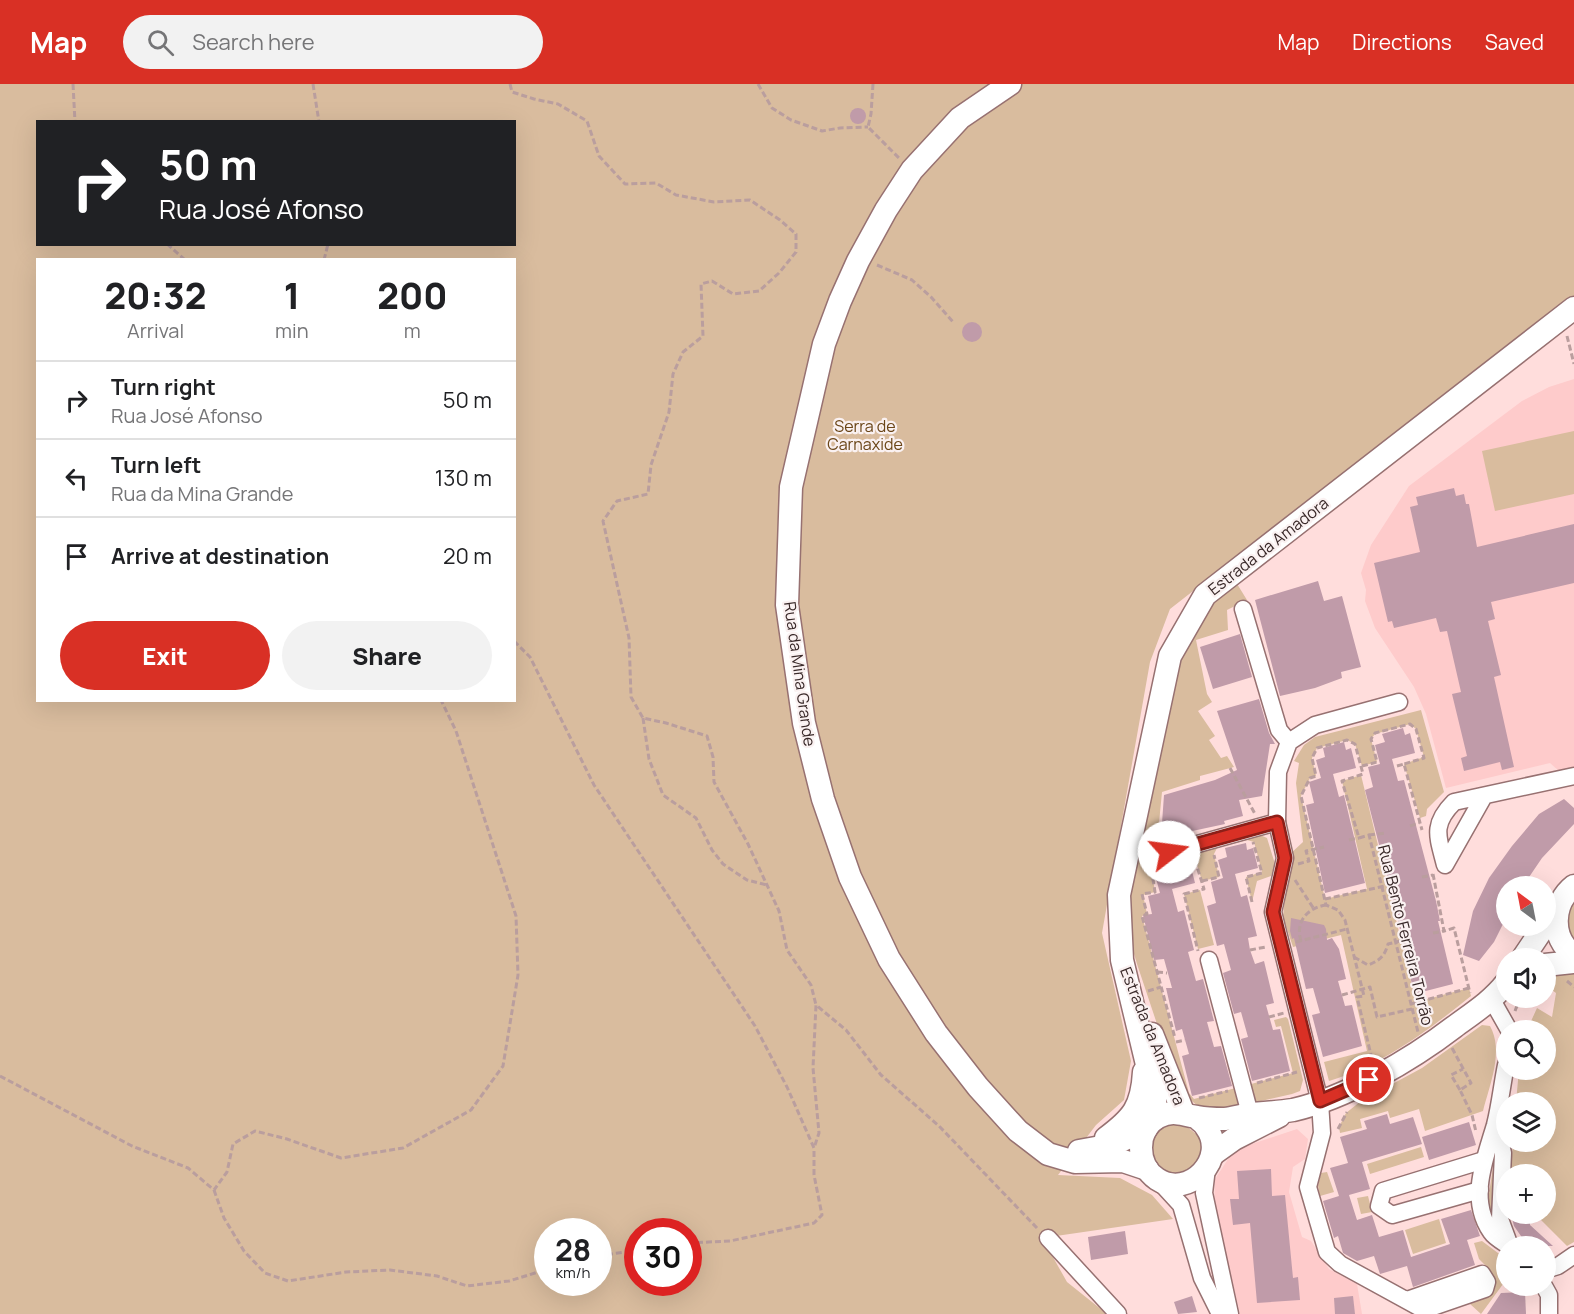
<!DOCTYPE html>
<html lang="en">
<head>
<meta charset="utf-8">
<style>
	body { margin:0; font-family:Manrope,sans-serif; background:#f2f2f2; color:#202124; height:100vh; display:flex; flex-direction:column; font-size:22px; white-space:nowrap }
	* { box-sizing:border-box; margin:0 }
	p { font-size:20px; color:#757577 }
	.icon { flex:none; width:33px; height:33px; fill:none; stroke:currentColor; stroke-width:2; stroke-linecap:round; stroke-linejoin:round }
	.map { position:relative; flex:1; overflow:hidden }
	.details { position:absolute; left:36px; top:174px; width:480px; height:444px; display:flex; flex-direction:column; background:#fff; border-radius:0px; box-shadow:0 6px 24px #0002 }
	.details>* { flex:none }
	.top-card { position:absolute; left:36px; top:36px; width:480px; height:126px; border-radius:0px; box-shadow:0 6px 24px #0002; background:#202124; color:#fff; overflow:hidden }
	.needle { width:39px; rotate:328deg }
	.buttons { position:absolute; left:1496px; top:792px; display:grid; gap:12px }
	.buttons a { display:grid; place-items:center; width:60px; height:60px; border-radius:50%; background:#fff; box-shadow:0 6px 24px #0002; font-size:30px }
	.speed { position:absolute; left:534px; top:1134px; display:flex; gap:12px; font-size:30px; font-weight:700; text-align:center }
	.speed>* { display:grid; place-content:center; width:78px; height:78px; border-radius:50%; background:#fff; box-shadow:0 6px 24px #0002; line-height:1 }
	.speed small { font-size:15px; font-weight:400 }
	.speed .limit { border:9px solid #d22; background:#fff; color:#111 }
	.pin { position:absolute; display:grid; place-items:center; width:51px; height:51px; color:#fff; margin:-26px; border:3px solid #fff; border-radius:50%; box-shadow:0 2px 6px #0007 }
	.me { position:absolute; width:66px; margin:-33px; rotate:75deg; stroke-linejoin:round; filter:drop-shadow(0 0 4px #0008) }
	.turn { display:flex; align-items:center; gap:21px; height:126px; padding:0 24px; font-size:27px }
	.turn .icon { width:78px; height:78px; stroke-width:2.5 }
	.turn b { display:block; font-size:42px; line-height:51px }
	.eta { display:flex; justify-content:space-evenly; align-items:center; height:102px; text-align:center }
	.eta b { font-size:36px; font-weight:800; line-height:42px }
	.cta { display:flex; gap:12px; margin-top:auto; padding:12px 24px }
	.cta a { flex:1; height:69px; border-radius:36px; background:#d93025; color:#fff; font-size:24px; font-weight:800; line-height:69px; text-align:center }
	.cta a+a { background:#f2f2f2; color:#202124 }
	ul { padding:0; list-style:none }
	li { display:flex; align-items:center; gap:18px; height:78px; padding:0 24px; border-top:2px solid #e0e0e0 }
	li div { flex:1 }
	li b { display:block; font-size:22px }
	li em { font-style:normal }
	header { display:flex; align-items:center; gap:36px; box-sizing:border-box; height:84px; padding:0 30px; background:#d93025; color:#fff }
	header strong { font-size:28px }
	nav { display:flex; gap:33px; margin-inline-start:auto; font-size:21px }
	.search { width:420px; height:54px; background:#f2f2f2; display:flex; align-items:center; gap:15px; box-sizing:border-box; padding:0 21px; border-radius:33px; color:#757577; font-size:22px }
	.map>svg:first-child { display:block }
	.built { fill:#fecbcb }
	.green { fill:#d9bc9e; fill-rule:evenodd }
	.building { fill:#c09ba9 }
	.lines { fill:none; stroke-linecap:round; stroke-linejoin:round }
	.street-casing { stroke:#977171; stroke-width:19 }
	.secondary-casing { stroke:#977171; stroke-width:25 }
	.path { stroke:#ba9e9e; stroke-width:3; stroke-dasharray:6 3; stroke-linecap:butt }
	.street { stroke:#fff; stroke-width:16 }
	.secondary { stroke:#fff; stroke-width:22 }
	.route-casing { stroke:#8d1f18; stroke-width:15 }
	.route { stroke:#d93025; stroke-width:10 }
	.labels { text-anchor:middle; dominant-baseline:central; stroke-width:4.5; stroke-linejoin:round; paint-order:stroke }
	.park-label { font-size:16px; fill:#6b4618; stroke:#faf1f1 }
	.street-label { font-size:16px; fill:#382828; stroke:#faf1f1 }
</style>
</head>
<body>
<header>
<strong>Map</strong>
<div class="search"><svg class="icon" aria-label="search" viewBox="0 0 24 24"><circle cx="10" cy="10" r="6"/><path d="M15 15l6 6"/></svg>Search here</div>
<nav><a>Map</a><a>Directions</a><a>Saved</a></nav>
</header>
<div class="map">
<svg width="1574" height="1230" viewBox="0 0 1574 1230">
	<rect width="100%" height="100%" fill="#ffdddc"/>
	<g class="built">
		<polygon points="1574,295 1574,683 1559,687 1550,679 1446,704 1426,630 1414,603 1375,544 1365,517 1366,506 1361,489 1371,461 1409,402 1522,317 1549,303"/>
		<polygon points="1297,1045 1308,1055 1305,1075 1293,1083 1289,1108 1302,1153 1311,1157 1329,1185 1357,1200 1362,1230 1240,1230 1239,1225 1214,1123 1215,1095 1234,1066"/>
	</g>
	<g class="green">
		<path d="M0 0H1574V217L1563 219 1170 525 1150 578 1102 849 1131 977 1124 1016 1096 1041 1058 1091 1120 1094 1152 1111 1173 1135 1056 1152 1045 1159 1067 1198 1107 1230H0ZM38 38H514V160H38ZM38 176H514V616H38ZM548 1148H598V1198H548ZM638 1148H688V1198H638Z"/>
		<polygon points="1574,347 1574,410 1495,427 1482,367"/>
		<polygon points="1234,495 1247,516 1227,526 1228,546 1196,556 1207,610 1212,618 1198,627 1215,652 1209,656 1221,674 1227,672 1234,683 1200,692 1200,696 1162,708 1159,739 1159,774 1258,750 1267,754 1275,780 1271,792 1257,797 1252,818 1246,793 1262,788 1254,758 1247,756 1217,764 1214,770 1219,793 1202,797 1194,771 1188,769 1158,778 1152,789 1155,808 1143,811 1147,830 1142,832 1189,1009 1194,1015 1293,989 1281,942 1276,943 1274,936 1286,933 1288,935 1303,996 1300,1007 1292,1010 1239,1022 1211,1025 1199,1023 1187,1013 1163,958 1137,880 1129,853 1127,816 1177,580 1189,549"/>
		<path d="M1421 626 1444 708 1427 725 1426 732 1420 734 1404 680 1424 673 1416 645 1410 640 1375 650 1371 655 1377 678 1362 682 1355 660 1347 656 1317 664 1312 674 1316 692 1310 694 1301 712 1325 815 1367 805 1342 697 1361 691 1416 918 1469 904 1471 912C1429 946 1381 982 1329 997L1324 978 1367 967 1341 851 1293 863 1283 833 1289 771 1303 758 1296 699 1299 679 1294 677 1304 661 1315 653Z"/>
		<polygon points="1200,806 1214,861 1198,865 1184,810"/>
		<polygon points="1574,808 1574,862 1568,855 1565,820"/>
		<polygon points="1574,887 1574,1158 1567,1162 1536,1131 1545,1130 1545,1090 1517,1090 1511,1087 1513,1058 1545,1058 1545,1018 1516,1018 1519,986 1545,986 1545,946 1527,946 1537,924 1552,933 1556,909 1545,901 1545,893 1553,889"/>
		<path d="M1482 941 1490 942C1504 967 1490 1000 1483 1027L1425 1047 1419 1025 1390 1034 1388 1027 1360 1035 1362 1044 1340 1049 1339 1043 1346 1029 1361 1017 1422 984Z"/>
		<path d="M1176 1039C1192 1042 1213 1061 1199 1078 1194 1084 1185 1088 1179 1093L1154 1082 1150 1057 1160 1044Z"/>
		<polygon points="1421,1063 1424,1073 1370,1090 1367,1080"/>
		<polygon points="1496,1064 1500,1151 1487,1122"/>
		<polygon points="1327,1088 1334,1108 1320,1112 1318,1102 1321,1089"/>
		<polygon points="1368,1112 1372,1128 1361,1130 1357,1114"/>
		<polygon points="1439,1135 1446,1159 1413,1170 1405,1146"/>
		<polygon points="1482,1157 1506,1175 1506,1196 1481,1230 1469,1219 1491,1209 1491,1192 1486,1182 1479,1175 1474,1159"/>
	</g>
	<g class="building">
		<circle cx="858" cy="32" r="8"/>
		<circle cx="972" cy="248" r="10"/>
		<polygon points="1454,404 1456,412 1464,410 1466,420 1469,420 1477,463 1574,440 1574,499 1491,518 1495,535 1488,537 1501,591 1494,593 1514,683 1502,686 1500,678 1464,687 1461,674 1467,672 1452,610 1461,608 1447,547 1440,548 1436,534 1394,544 1392,537 1388,538 1374,479 1420,468 1410,423 1418,421 1416,413"/>
		<polygon points="1318,497 1324,517 1342,512 1361,583 1341,588 1342,594 1315,604 1280,612 1255,516"/>
		<polygon points="1240,550 1252,593 1213,605 1200,563"/>
		<polygon points="1259,615 1269,649 1275,660 1270,660 1262,712 1239,716 1243,732 1224,737 1225,740 1183,749 1182,744 1165,751 1162,739 1164,711 1215,696 1237,686 1217,627"/>
		<polygon points="1403,644 1405,651 1410,649 1415,669 1392,675 1398,697 1404,696 1436,817 1440,837 1438,837 1453,900 1414,910 1396,827 1365,706 1373,703 1368,683 1380,680 1375,661 1385,658 1382,650"/>
		<polygon points="1344,658 1346,666 1351,664 1356,684 1333,690 1339,713 1344,711 1365,799 1325,809 1306,721 1314,719 1309,698 1321,694 1316,676 1325,673 1323,664"/>
		<polygon points="1564,715 1574,724 1574,740 1542,774 1523,802 1506,802 1506,834 1494,858 1479,877 1463,871 1473,827 1489,794 1512,762 1539,730"/>
		<polygon points="1246,759 1247,766 1253,764 1258,784 1235,790 1241,813 1247,811 1257,852 1248,854 1250,866 1255,880 1264,877 1274,919 1266,921 1273,946 1280,945 1290,987 1252,997 1241,955 1248,953 1241,928 1234,930 1223,889 1231,886 1224,860 1217,862 1207,822 1216,819 1211,798 1223,794 1218,776 1227,773 1225,764"/>
		<polygon points="1183,775 1184,780 1190,779 1195,799 1172,805 1178,828 1184,826 1194,866 1188,868 1196,897 1203,895 1214,937 1207,938 1214,963 1221,962 1232,1002 1192,1012 1182,972 1189,970 1182,945 1176,947 1166,904 1172,904 1164,875 1154,876 1143,831 1152,830 1148,812 1160,809 1155,791 1165,788 1162,779"/>
		<polygon points="1291,834 1324,841 1326,845 1327,856 1332,854 1339,865 1346,895 1338,897 1345,922 1352,921 1362,962 1323,973 1312,931 1320,929 1313,904 1306,905 1294,854 1292,855 1290,847"/>
		<polygon points="1387,1030 1390,1040 1413,1033 1422,1060 1362,1078 1370,1105 1349,1111 1357,1136 1372,1131 1379,1153 1403,1146 1411,1173 1450,1160 1441,1135 1471,1126 1480,1152 1467,1156 1475,1181 1413,1203 1407,1182 1380,1190 1374,1172 1357,1177 1343,1169 1338,1152 1334,1154 1323,1117 1339,1112 1330,1084 1348,1079 1340,1053 1367,1045 1364,1037"/>
		<polygon points="1469,1038 1476,1061 1429,1076 1422,1053"/>
		<polygon points="1271,1085 1272,1112 1285,1111 1293,1194 1298,1193 1300,1216 1257,1219 1250,1139 1233,1141 1230,1115 1239,1115 1237,1087"/>
		<polygon points="1511,1130 1530,1130 1530,1141 1553,1162 1528,1162 1514,1142"/>
		<polygon points="1125,1147 1128,1170 1091,1176 1088,1153"/>
		<polygon points="1525,1208 1526,1230 1487,1230 1501,1209"/>
		<polygon points="1192,1212 1197,1228 1178,1230 1174,1218"/>
		<polygon points="1353,1212 1355,1230 1335,1230 1334,1214"/>
	</g>
	<g class="lines">
		<g class="street-casing">
			<g id="street">
				<polyline points="1243,525 1279,646 1289,658"/>
				<polyline points="1399,618 1315,641 1289,658 1278,688 1277,738 1285,774 1273,828 1320,1018 1322,1049 1308,1103 1327,1168 1340,1180 1424,1226 1485,1205 1487,1198 1482,1190 1407,1216"/>
				<path d="M1484 712 1445 781C1438 753 1431 741 1454 718L1574 692"/>
				<polyline points="1169,768 1277,738"/>
				<polyline points="1209,876 1250,1030"/>
				<polyline points="1492,916 1509,946"/>
				<path d="M1506 981C1502 1001 1500 1021 1495 1041 1485 1075 1468 1115 1491 1148 1495 1154 1503 1158 1509 1162"/>
				<polyline points="1496,1039 1503,1069 1500,1135 1510,1162"/>
				<polyline points="1207,1084 1204,1109 1230,1230"/>
				<polyline points="1158,1096 1181,1121 1202,1194 1220,1230"/>
				<polyline points="1480,1106 1392,1131 1379,1122 1383,1107 1484,1076"/>
				<polyline points="1048,1154 1118,1230"/>
				<polyline points="1545,1186 1558,1182 1574,1171"/>
				<polyline points="1544,1202 1549,1211 1549,1230"/>
			</g>
		</g>
		<g class="secondary-casing">
			<g id="secondary">
				<polyline points="1010,0 960,34 912,86 886,126 858,177 840,217 824,260 791,403 787,521 804,639 823,715 850,793 889,875 936,949 978,1003 1018,1047 1048,1070 1075,1078 1123,1077 1147,1085"/>
				<path d="M1574 802C1552 819 1550 854 1574 871"/>
				<polyline points="1523,874 1558,822"/>
				<polyline points="1545,881 1574,878"/>
				<polyline points="1152,950 1183,1028"/>
				<path d="M1196 1033C1199 1036 1204 1039 1206 1043 1229 1074 1189 1116 1157 1095 1136 1081 1135 1046 1158 1033 1175 1025 1181 1031 1197 1033 1206 1035 1216 1035 1225 1035 1234 1034 1243 1031 1252 1030 1265 1029 1279 1028 1293 1026 1346 1014 1411 976 1454 943 1473 929 1492 917 1506 899"/>
				<polyline points="1156,1034 1155,1014 1122,876 1119,811 1170,572 1205,511 1574,224"/>
				<path d="M1106 1054C1133 1034 1142 1023 1144 988"/>
				<polyline points="1079,1067 1112,1061 1146,1045"/>
				<polyline points="1213,1070 1234,1055 1279,1032"/>
			</g>
		</g>
		<g class="path">
			<polyline points="73,0 75,38"/>
			<polyline points="313,0 319,38"/>
			<polyline points="510,0 512,8 534,15 558,20 587,37 599,72 625,100 656,99 676,111 714,118 750,116 780,136 796,150 796,168 779,189 759,207 733,210 712,197 701,200 703,252 683,268 673,290 669,328 651,381 648,410 617,417 603,437 629,554 631,613 643,634 666,639 707,652 713,673 714,698 748,760 779,827 787,866 811,901 816,921"/>
			<polyline points="758,0 772,24 791,36 822,47 840,44 868,43"/>
			<polyline points="873,0 871,30 868,43 900,75"/>
			<polyline points="167,160 185,176"/>
			<polyline points="324,176 328,160"/>
			<polyline points="877,181 912,196 931,213 953,238"/>
			<polyline points="1567,252 1574,280"/>
			<polyline points="514,557 530,573 594,701 755,942 787,1003 814,1064 819,1049 813,984 816,921 846,946 881,991 939,1042 1038,1145"/>
			<polyline points="643,634 649,675 663,711 696,734 712,766 723,780 747,796 767,801"/>
			<polyline points="1362,682 1377,678 1371,655 1375,649 1410,640 1416,645 1424,674 1404,680"/>
			<polyline points="1397,682 1404,680 1422,746"/>
			<polyline points="1230,684 1255,730"/>
			<polyline points="1410,742 1419,739"/>
			<polyline points="1369,751 1386,749"/>
			<polyline points="1349,756 1359,754"/>
			<polyline points="1195,776 1204,805 1184,810 1198,867"/>
			<polyline points="1158,778 1152,789 1155,808 1142,810 1147,830 1142,832 1175,954"/>
			<polyline points="1298,780 1309,777 1306,767 1324,763"/>
			<polyline points="1433,790 1444,847 1454,844 1470,909"/>
			<polyline points="1422,793 1433,791"/>
			<polyline points="1295,796 1314,825"/>
			<polyline points="1202,797 1219,793 1214,771"/>
			<polyline points="1325,815 1399,799"/>
			<polyline points="1252,818 1246,793 1262,789 1253,758"/>
			<polyline points="1433,849 1444,847"/>
			<path d="M1301 857C1295 838 1307 824 1326 821"/>
			<polyline points="1296,858 1347,845"/>
			<polyline points="1250,866 1266,863"/>
			<path d="M1354 873 1368 881C1379 877 1385 872 1388 860L1408 855"/>
			<polyline points="1157,888 1167,889"/>
			<polyline points="1567,897 1574,903"/>
			<polyline points="1148,907 1161,903"/>
			<polyline points="1342,911 1370,903 1377,933 1412,925"/>
			<polyline points="1411,920 1469,904"/>
			<polyline points="1515,927 1520,914"/>
			<polyline points="1269,933 1284,929"/>
			<polyline points="1176,958 1185,956"/>
			<polyline points="1452,964 1471,999 1460,1006 1472,1031 1476,1048"/>
			<polyline points="1372,975 1357,913 1364,912 1345,836 1338,826 1326,821 1301,712 1310,694 1316,692 1312,674 1317,664 1347,656 1355,660 1363,690 1342,697 1359,754 1369,751 1418,948"/>
			<polyline points="0,992 132,1062 188,1084 214,1106 227,1088 233,1060 255,1047 287,1055 341,1074 403,1064 471,1026 503,982 518,891 516,832 456,647 441,616"/>
			<polyline points="1257,999 1297,988"/>
			<polyline points="1460,1006 1451,991 1463,985"/>
			<polyline points="1199,1014 1228,1007"/>
			<polyline points="1338,1045 1347,1028"/>
			<polyline points="214,1106 224,1134 244,1167 265,1189 288,1197 346,1188 390,1186 437,1192 467,1202 509,1197 548,1185"/>
			<polyline points="688,1159 730,1157 814,1139 822,1131 814,1091 814,1064"/>
			<polyline points="598,1172 638,1166"/>
		</g>
		<use href="#street" class="street"/>
		<use href="#secondary" class="secondary"/>
	</g>
	<g class="lines">
		<g class="route-casing">
			<polyline id="route" points="1169,768 1277,738 1285,774 1273,828 1320,1017 1369,996"/>
		</g>
		<use href="#route" class="route"/>
	</g>
	<g class="labels">
		<g class="park-label">
			<text x="865" y="342">Serra de<tspan x="865" dy="18">Carnaxide</tspan></text>
		</g>
		<g class="street-label">
			<text transform="translate(1268 462) rotate(-38)">Estrada da Amadora</text>
			<text transform="translate(800 590) rotate(82)">Rua da Mina Grande</text>
			<text transform="translate(1406 851) rotate(76)">Rua Bento Ferreira Torrão</text>
			<text transform="translate(1153 952) rotate(68)">Estrada da Amadora</text>
		</g>
	</g>
</svg>
<div class="buttons">
<a><svg class="needle" viewBox="-14 -14 28 28"><path d="M0-13l5 13h-10z" fill="#e53935"/><path d="M0 13l5-13h-10z" fill="#757577"/></svg></a>
<a><svg class="icon" aria-label="sound" viewBox="0 0 24 24"><path d="M4 9h4l5-4v14l-5-4H4zM17 9q2 3 0 6"/></svg></a>
<a><svg class="icon" aria-label="search" viewBox="0 0 24 24"><circle cx="10" cy="10" r="6"/><path d="M15 15l6 6"/></svg></a>
<a><svg class="icon" aria-label="layers" viewBox="0 0 24 24"><path d="M12 4l9 5-9 5-9-5zM3 14l9 5 9-5"/></svg></a>
<a>+</a>
<a>−</a>
</div>
<div class="speed"><div>28<small>km/h</small></div><div class="limit">30</div></div>
<div class="pin" style="left:1369px;top:996px;background:#d93025"><svg class="icon" aria-label="arrive" viewBox="0 0 24 24"><path d="M6 21V4h12l-3 4 3 4H6"/></svg></div>
<svg class="me" style="left:1169px;top:768px" viewBox="-20 -20 40 40"><circle r="19" fill="#fff"/><path d="M0-13L10 11 0 6-10 11z" fill="#d93025"/></svg>
<div class="top-card">
<div class="turn"><svg class="icon" aria-label="right" viewBox="0 0 24 24"><path d="M7 20v-9h11M14 6l5 5-5 5"/></svg><div><b>50 m</b>Rua José Afonso</div></div>
</div>
<section class="details">
<div class="eta">
<div><b>20:32</b><p>Arrival</p></div>
<div><b>1</b><p>min</p></div>
<div><b>200</b><p>m</p></div>
</div>
<ul>
<li><svg class="icon" aria-label="right" viewBox="0 0 24 24"><path d="M7 20v-9h11M14 6l5 5-5 5"/></svg><div><b>Turn right</b><p>Rua José Afonso</p></div><em>50 m</em></li>
<li><svg class="icon" aria-label="left" viewBox="0 0 24 24"><path d="M17 20v-9H6M10 6l-5 5 5 5"/></svg><div><b>Turn left</b><p>Rua da Mina Grande</p></div><em>130 m</em></li>
<li><svg class="icon" aria-label="arrive" viewBox="0 0 24 24"><path d="M6 21V4h12l-3 4 3 4H6"/></svg><div><b>Arrive at destination</b></div><em>20 m</em></li>
</ul>
<div class="cta"><a>Exit</a><a>Share</a></div>
</section>
</div>
</body>
</html>
